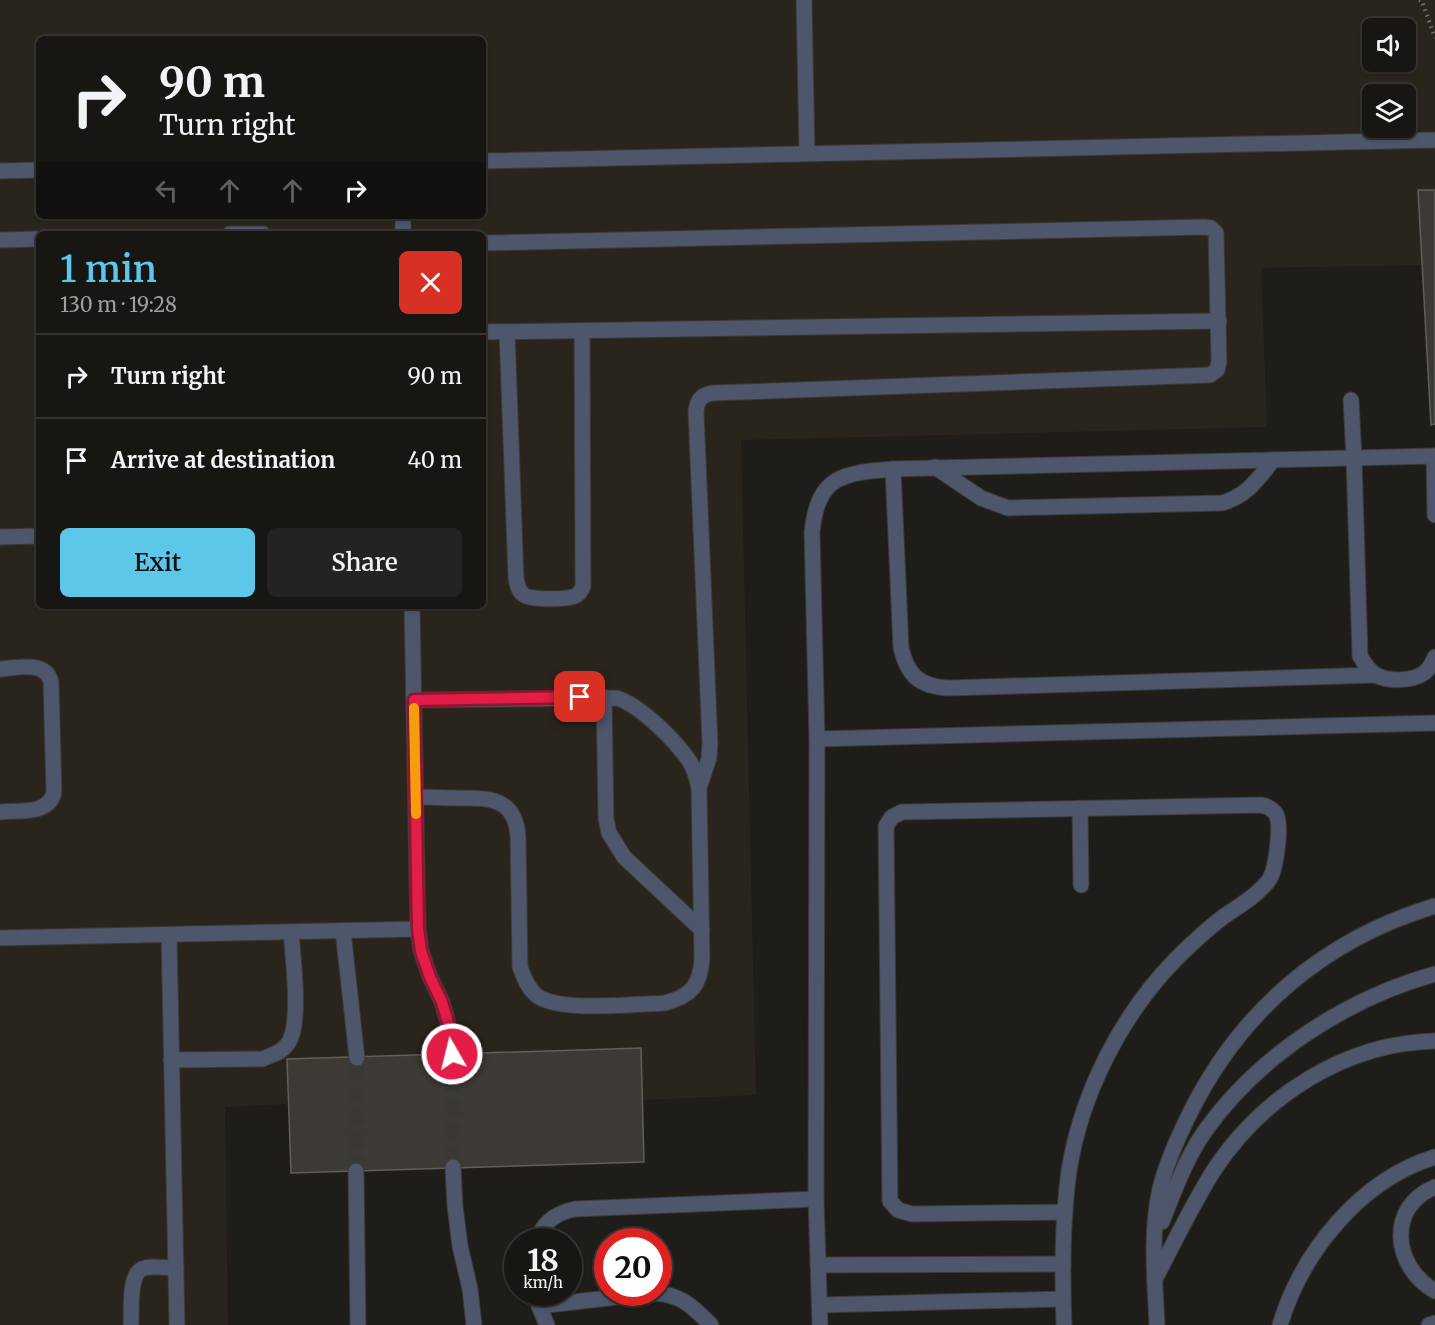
<!DOCTYPE html>
<html lang="en">
<head>
<meta charset="utf-8">
<style>
	body { margin:0; font-family:Merriweather,serif; background:#242321; color:#f1f3f6; height:100vh; display:flex; flex-direction:column; font-size:22px; white-space:nowrap }
	* { box-sizing:border-box; margin:0 }
	p { font-size:20px; color:#9e9fa0 }
	.icon { flex:none; width:33px; height:33px; fill:none; stroke:currentColor; stroke-width:2; stroke-linecap:round; stroke-linejoin:round }
	.map { position:relative; flex:1; overflow:hidden }
	.drawer { position:absolute; left:36px; top:231px; width:450px; height:378px; display:flex; flex-direction:column; background:#171613; border-radius:9px; box-shadow:0 2px 4px #0004,0 0 0 2px #363533 }
	.drawer>* { flex:none }
	.guide { position:absolute; left:36px; top:36px; width:450px; height:183px; border-radius:9px; box-shadow:0 2px 4px #0004,0 0 0 2px #363533; background:#171613; color:#f1f3f6; overflow:hidden }
	.fabs { position:absolute; left:1362px; top:18px; display:grid; gap:12px }
	.fabs a { display:grid; place-items:center; width:54px; height:54px; border-radius:9px; background:#171613; box-shadow:0 2px 4px #0004,0 0 0 2px #363533; font-size:30px }
	.speed { position:absolute; left:504px; top:1228px; display:flex; gap:12px; font-size:30px; font-weight:700; text-align:center }
	.speed>* { display:grid; place-content:center; width:78px; height:78px; border-radius:50%; background:#171613; box-shadow:0 2px 4px #0004,0 0 0 2px #363533; line-height:1 }
	.speed small { font-size:15px; font-weight:400 }
	.speed .limit { border:9px solid #d22; background:#fff; color:#111 }
	.pin { position:absolute; display:grid; place-items:center; width:51px; height:51px; color:#fff; margin:-26px; border-radius:12px; box-shadow:0 3px 9px #0006 }
	.me { position:absolute; width:66px; margin:-33px; rotate:352deg; stroke-linejoin:round; filter:drop-shadow(0 0 4px #0008) }
	.turn { display:flex; align-items:center; gap:21px; height:126px; padding:0 24px; font-size:27px }
	.turn .icon { width:78px; height:78px; stroke-width:2.5 }
	.turn b { display:block; font-size:42px; line-height:51px }
	.lanes { display:flex; align-items:center; height:57px; padding:0 24px; background:#0003; justify-content:center; gap:30px; direction:ltr }
	.lanes .off { opacity:.35 }
	.round { display:grid; place-items:center; flex:none; width:63px; height:63px; border-radius:9px; background:#242321 }
	.summary { display:flex; align-items:center; justify-content:space-between; height:102px; padding:0 24px }
	h1 { font-size:36px; font-weight:600; line-height:45px; color:#5cc7e8 }
	.button { display:flex; gap:12px; margin-top:auto; padding:12px 24px }
	.button a { flex:1; height:69px; border-radius:9px; background:#5cc7e8; color:#111; font-size:24px; font-weight:600; line-height:69px; text-align:center }
	.button a+a { background:#242321; color:#f1f3f6 }
	ul { padding:0; list-style:none }
	li { display:flex; align-items:center; gap:18px; height:84px; padding:0 24px; border-top:2px solid #363533 }
	li div { flex:1 }
	li b { display:block; font-size:22px }
	li em { font-style:normal }
	.map>svg:first-child { display:block }
	.built { fill:#2a251c; fill-rule:evenodd }
	.building { fill:#3d3a35; stroke:#625f5a; stroke-width:1.5 }
	.lines { fill:none; stroke-linecap:round; stroke-linejoin:round }
	.minor-tunnel { stroke:#3a3834; stroke-width:15; stroke-dasharray:15 8; stroke-linecap:butt }
	.minor-casing { stroke:#3c3a36; stroke-width:17 }
	.path { stroke:#75736f; stroke-width:4; stroke-dasharray:1.5 4.5; stroke-linecap:butt }
	.minor { stroke:#4d566a; stroke-width:15 }
	.route-casing { stroke:#92132f; stroke-width:15 }
	.route { stroke:#e11d48; stroke-width:10 }
	.slow { stroke:#f59e0b; stroke-width:10 }
</style>
</head>
<body>
<div class="map">
<svg width="1435" height="1325" viewBox="0 0 1435 1325">
	<rect width="100%" height="100%" fill="#1f1d19"/>
	<path class="built" d="M0 0H1435V424L1431 425 1422 265 1261 268 1267 427 741 440 756 1095 642 1100 357 1058 287 1059V1104L225 1107 228 1325H0ZM1372 28H1406V62H1372ZM39 39H483V216H39ZM1372 94H1406V128H1372ZM39 234H483V606H39Z"/>
	<g class="building">
		<polygon points="1418,190 1435,190 1435,424 1431,425"/>
		<polygon points="641,1048 644,1162 291,1173 287,1059"/>
	</g>
	<g class="lines">
		<g class="minor-tunnel">
			<polyline points="452,1054 453,1167"/>
			<polyline points="356,1171 357,1058"/>
		</g>
		<g class="minor-casing">
			<g id="minor">
				<polyline points="804,0 807,153"/>
				<polyline points="483,161 1435,140"/>
				<polyline points="0,171 39,170"/>
				<polyline points="403,216 403,234"/>
				<polyline points="230,234 263,234"/>
				<polyline points="0,240 39,239"/>
				<path d="M483 243 1204 227 1211 228 1216 233 1219 362 1217 370 1210 375 713 393C701 395 697 400 696 412L710 743 709 758 699 788"/>
				<polyline points="483,332 1219,321"/>
				<path d="M507 332 516 578C517 584 518 591 524 595 530 600 571 600 577 595 580 593 581 590 583 587L582 331"/>
				<path d="M1351 400 1354 458 1360 656C1364 663 1369 671 1376 675 1388 682 1413 681 1424 673 1430 669 1432 663 1435 657"/>
				<polyline points="1434,456 1435,515"/>
				<path d="M935 467 981 498 1008 508 1222 503C1248 495 1257 480 1273 460"/>
				<path d="M893 469 901 648C908 676 919 686 948 688L1376 675"/>
				<polyline points="0,537 39,536"/>
				<polyline points="412,606 418,929 421,951 430,977 442,1002 448,1023 452,1054"/>
				<path d="M0 669C18 668 46 660 51 682L54 793C48 815 19 810 0 812"/>
				<polyline points="604,697 606,819 609,833 624,857 702,930"/>
				<path d="M414 700 617 698C641 706 676 741 690 762 695 770 697 779 699 788L702 959C700 986 691 996 665 1003 635 1004 558 1013 536 995 527 987 524 977 520 967L518 836C515 798 490 798 459 798 444 798 430 797 416 797"/>
				<polyline points="817,739 1435,723"/>
				<polyline points="1080,808 1081,885"/>
				<polyline points="343,931 357,1058"/>
				<polyline points="169,935 177,1325"/>
				<polyline points="0,938 418,929"/>
				<path d="M171 1060 262 1059C272 1055 283 1052 289 1042 301 1022 293 957 291 932"/>
				<polyline points="453,1167 455,1206 460,1246 470,1289 474,1325"/>
				<polyline points="356,1171 358,1325"/>
				<path d="M1435 1187C1386 1207 1393 1267 1435 1291"/>
				<path d="M1162 1222C1174 1191 1186 1158 1205 1131 1259 1055 1346 999 1435 974"/>
				<path d="M537 1242C542 1222 556 1213 575 1209L816 1199"/>
				<polyline points="818,1265 1063,1264"/>
				<path d="M1155 1279C1174 1243 1192 1205 1214 1170 1263 1096 1345 1043 1435 1041"/>
				<polyline points="537,1293 539,1306 547,1325"/>
				<path d="M653 1293C681 1294 692 1306 711 1325"/>
				<polyline points="820,1305 1063,1299"/>
				<polyline points="539,1306 652,1293"/>
				<path d="M131 1325C132 1312 128 1276 142 1269 150 1265 166 1268 176 1268"/>
				<path d="M820 1325 816 1199 817 739 812 532C818 475 843 473 893 469L1435 456"/>
				<path d="M1064 1325C1062 1274 1062 1222 1069 1171 1081 1094 1121 1015 1176 959 1191 944 1206 930 1223 917 1239 906 1258 895 1269 880 1276 870 1282 825 1276 814 1272 808 1267 806 1261 805L902 812 892 817 886 826 890 1201 898 1210 912 1214 1065 1212"/>
				<path d="M1157 1325C1155 1280 1150 1234 1160 1189 1166 1163 1178 1137 1190 1113 1241 1010 1325 939 1435 906"/>
				<path d="M1280 1325C1302 1252 1360 1180 1435 1157"/>
				<polyline points="1429,1325 1435,1323"/>
			</g>
		</g>
		<polyline class="path" points="1419,0 1422,1 1435,38"/>
		<use href="#minor" class="minor"/>
	</g>
	<g class="lines">
		<g class="route-casing">
			<polyline id="route" points="452,1054 448,1023 442,1002 430,977 421,951 418,929 414,700 580,697"/>
		</g>
		<use href="#route" class="route"/>
		<polyline class="slow" points="414,708 416,814"/>
	</g>
</svg>
<div class="fabs">
<a><svg class="icon" aria-label="sound" viewBox="0 0 24 24"><path d="M4 9h4l5-4v14l-5-4H4zM17 9q2 3 0 6"/></svg></a>
<a><svg class="icon" aria-label="layers" viewBox="0 0 24 24"><path d="M12 4l9 5-9 5-9-5zM3 14l9 5 9-5"/></svg></a>
</div>
<div class="speed"><div>18<small>km/h</small></div><div class="limit">20</div></div>
<div class="pin" style="left:580px;top:697px;background:#d93025"><svg class="icon" aria-label="arrive" viewBox="0 0 24 24"><path d="M6 21V4h12l-3 4 3 4H6"/></svg></div>
<svg class="me" style="left:452px;top:1054px" viewBox="-20 -20 40 40"><circle r="17" fill="#e11d48" stroke="#fff" stroke-width="3"/><path d="M0-11L8 9 0 5-8 9z" fill="#fff"/></svg>
<div class="guide">
<div class="turn"><svg class="icon" aria-label="right" viewBox="0 0 24 24"><path d="M7 20v-9h11M14 6l5 5-5 5"/></svg><div><b>90 m</b>Turn right</div></div>
<div class="lanes"><svg class="icon off" aria-label="left" viewBox="0 0 24 24"><path d="M17 20v-9H6M10 6l-5 5 5 5"/></svg><svg class="icon off" aria-label="ahead" viewBox="0 0 24 24"><path d="M12 20V5M6 11l6-6 6 6"/></svg><svg class="icon off" aria-label="ahead" viewBox="0 0 24 24"><path d="M12 20V5M6 11l6-6 6 6"/></svg><svg class="icon" aria-label="right" viewBox="0 0 24 24"><path d="M7 20v-9h11M14 6l5 5-5 5"/></svg></div>
</div>
<section class="drawer">
<div class="summary"><div><h1>1 min</h1><p>130 m · 19:28</p></div><a class="round" style="background:#d93025;color:#fff"><svg class="icon" aria-label="close" viewBox="0 0 24 24"><path d="M6 6l12 12M18 6L6 18"/></svg></a></div>
<ul>
<li><svg class="icon" aria-label="right" viewBox="0 0 24 24"><path d="M7 20v-9h11M14 6l5 5-5 5"/></svg><div><b>Turn right</b></div><em>90 m</em></li>
<li><svg class="icon" aria-label="arrive" viewBox="0 0 24 24"><path d="M6 21V4h12l-3 4 3 4H6"/></svg><div><b>Arrive at destination</b></div><em>40 m</em></li>
</ul>
<div class="button"><a>Exit</a><a>Share</a></div>
</section>
</div>
</body>
</html>
